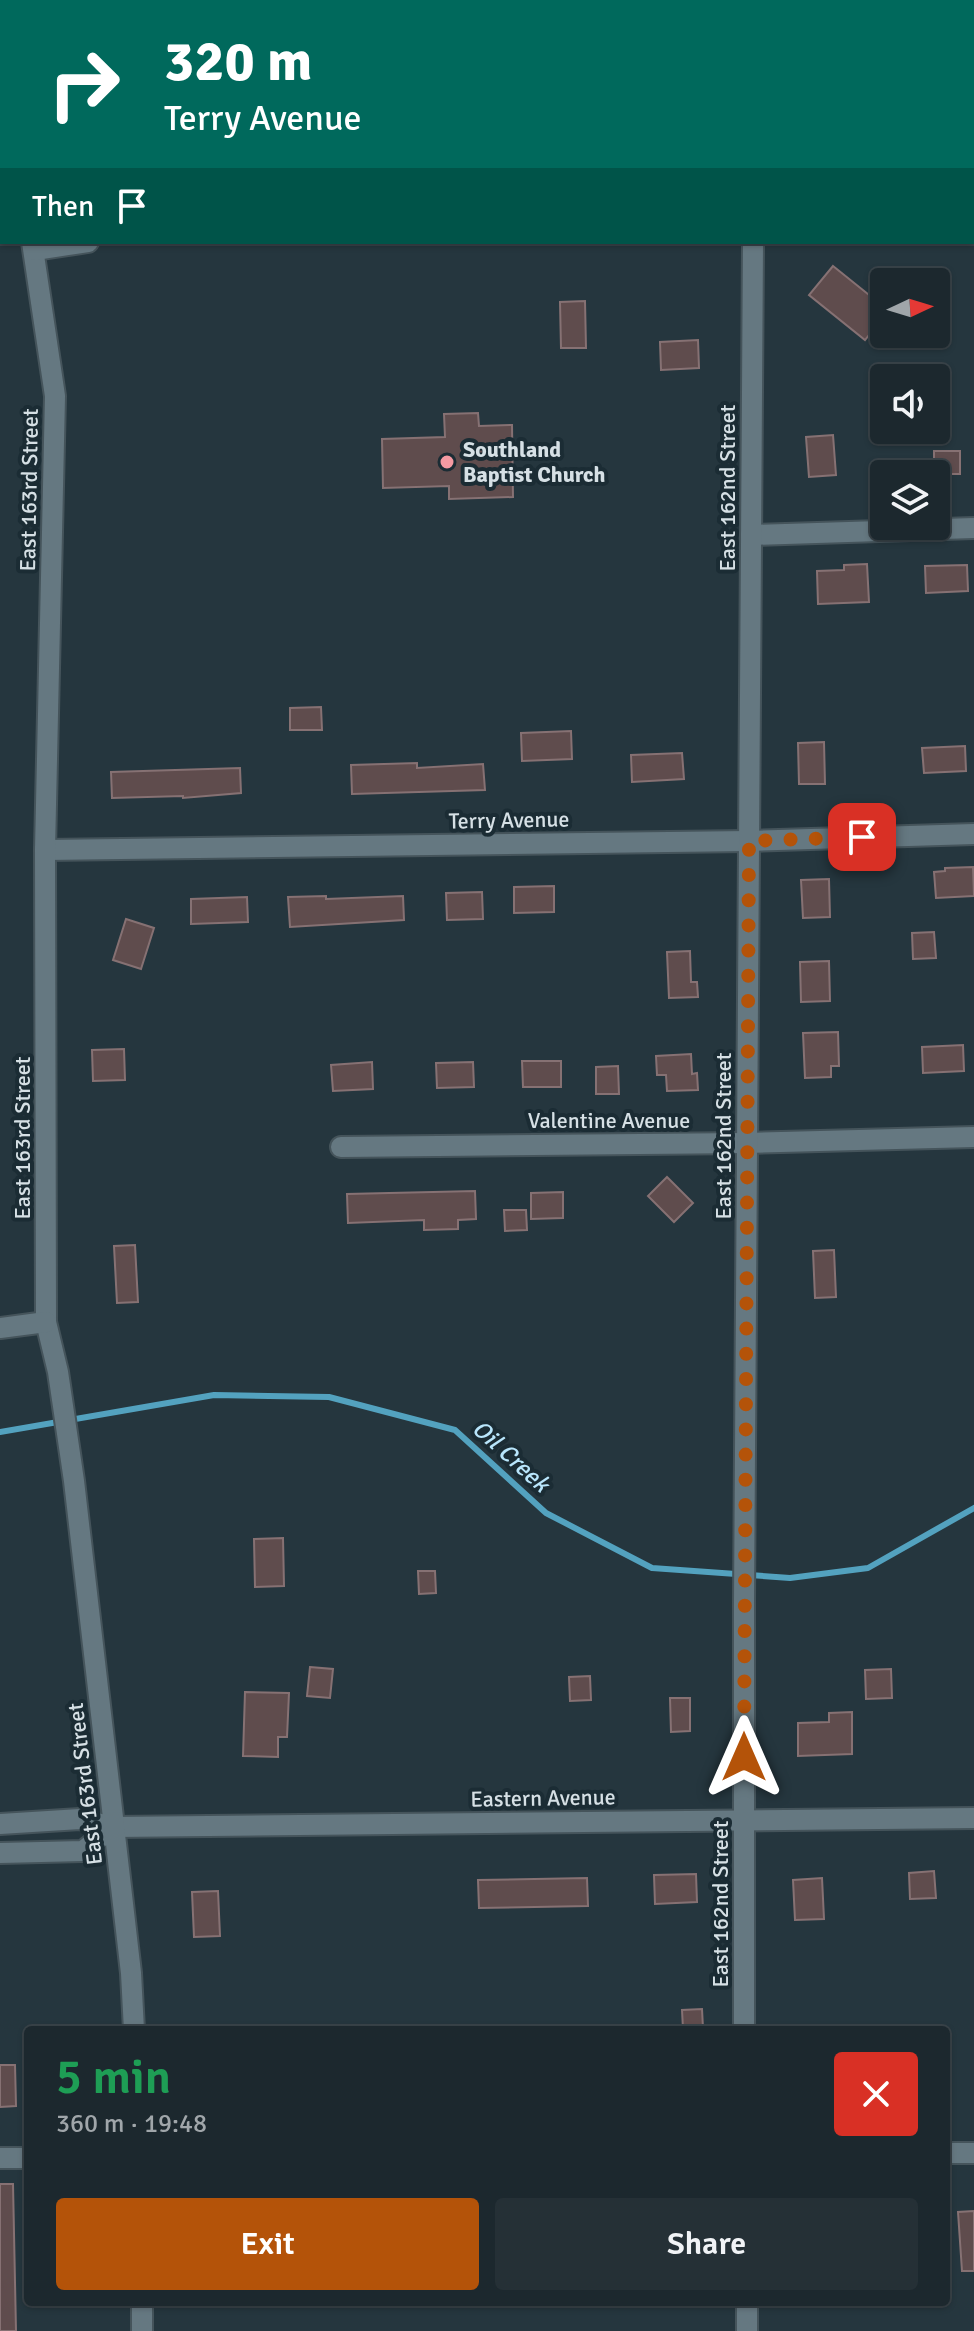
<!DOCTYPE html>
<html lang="en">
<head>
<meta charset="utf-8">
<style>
	body { margin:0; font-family:Signika,sans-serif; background:#253036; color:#f1f3f6; height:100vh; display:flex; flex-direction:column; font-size:30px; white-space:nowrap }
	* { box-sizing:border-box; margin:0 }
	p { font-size:26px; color:#a0a6aa }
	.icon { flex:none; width:44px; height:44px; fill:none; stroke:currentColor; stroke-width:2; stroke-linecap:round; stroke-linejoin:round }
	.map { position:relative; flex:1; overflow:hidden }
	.drawer { position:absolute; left:24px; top:2026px; width:926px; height:280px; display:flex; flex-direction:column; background:#1c282e; border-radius:8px; box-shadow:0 2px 6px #0004,0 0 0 2px #3a444a }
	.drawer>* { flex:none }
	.guide { position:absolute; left:0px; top:0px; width:974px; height:244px; box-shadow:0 2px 6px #0004,0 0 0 2px #3a444a; background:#00695c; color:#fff; overflow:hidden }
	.needle { width:52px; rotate:86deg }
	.tools { position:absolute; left:870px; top:268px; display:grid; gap:16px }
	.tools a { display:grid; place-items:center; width:80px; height:80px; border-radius:8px; background:#1c282e; box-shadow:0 2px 6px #0004,0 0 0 2px #3a444a; font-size:40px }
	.pin { position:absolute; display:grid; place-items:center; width:68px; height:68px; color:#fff; margin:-34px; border-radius:16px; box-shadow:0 4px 12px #0006 }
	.me { position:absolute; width:88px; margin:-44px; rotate:0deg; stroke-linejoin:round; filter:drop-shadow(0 0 6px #0008) }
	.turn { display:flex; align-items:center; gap:28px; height:168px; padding:0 32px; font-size:36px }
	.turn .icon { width:104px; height:104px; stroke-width:2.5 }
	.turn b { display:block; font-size:56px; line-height:68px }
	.then { display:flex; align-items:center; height:76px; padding:0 32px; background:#0003; gap:16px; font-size:30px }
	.round { display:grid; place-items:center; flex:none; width:84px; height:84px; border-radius:8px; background:#253036 }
	.summary { display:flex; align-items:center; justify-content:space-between; height:136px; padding:0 32px }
	h1 { font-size:48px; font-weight:600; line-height:60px; color:#1e9e55 }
	.button { display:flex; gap:16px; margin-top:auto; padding:16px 32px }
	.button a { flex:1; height:92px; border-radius:8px; background:#b45309; color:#fff; font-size:32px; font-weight:600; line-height:92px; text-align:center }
	.button a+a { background:#253036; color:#f1f3f6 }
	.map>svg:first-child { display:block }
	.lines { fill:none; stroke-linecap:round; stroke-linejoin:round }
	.stream { stroke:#53a2bf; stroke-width:6 }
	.building { fill:#5f4c4d; stroke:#867173; stroke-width:2 }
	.street-casing { stroke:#45545b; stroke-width:24 }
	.secondary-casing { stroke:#45545b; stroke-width:24 }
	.street { stroke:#657881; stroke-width:20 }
	.secondary { stroke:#657881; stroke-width:20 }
	.route { stroke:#b45309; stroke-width:14; stroke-dasharray:0 25.2 }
	.poi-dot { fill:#f49aa2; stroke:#1b2c34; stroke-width:3 }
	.labels { text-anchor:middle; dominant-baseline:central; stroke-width:8; stroke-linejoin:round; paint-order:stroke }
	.poi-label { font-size:22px; font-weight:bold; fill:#d6e0e5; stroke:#1b2c34; text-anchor:start }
	.street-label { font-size:22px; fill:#d6e0e5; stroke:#1b2c34 }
	.water-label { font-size:24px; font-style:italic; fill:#b9e6fc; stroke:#1b2c34 }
</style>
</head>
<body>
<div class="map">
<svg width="974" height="2331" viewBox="0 0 974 2331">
	<rect width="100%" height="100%" fill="#25363e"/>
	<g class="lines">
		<polyline class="stream" points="0,1432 214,1395 329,1397 455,1430 546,1513 652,1568 790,1578 868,1568 974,1508"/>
	</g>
	<g class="building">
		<polygon points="833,266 884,307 884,316 865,340 809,295"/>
		<polygon points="585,301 586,348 561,348 560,302"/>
		<polygon points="698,340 699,368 661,370 660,342"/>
		<polygon points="478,413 479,426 512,425 513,497 449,499 449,486 383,488 382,439 445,437 444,414"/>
		<polygon points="833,435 836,475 809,477 806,437"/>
		<rect x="934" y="451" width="26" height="23"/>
		<polygon points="867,564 869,602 818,604 817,571 844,570 844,565"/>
		<polygon points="967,565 968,591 926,593 925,566"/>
		<polygon points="321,707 322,730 290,730 290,708"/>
		<polygon points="571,731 572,759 522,761 521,733"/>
		<polygon points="824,742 825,784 799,784 798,743"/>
		<polygon points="965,746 966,771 924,773 922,748"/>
		<polygon points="682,753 684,779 632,782 631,755"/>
		<polygon points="417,763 417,768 483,764 485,790 352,794 351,765"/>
		<polygon points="240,768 241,793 183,798 183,796 112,798 111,772"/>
		<polygon points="973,867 974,896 936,898 934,872 945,871 945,868"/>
		<polygon points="829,879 830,917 803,918 801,880"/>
		<polygon points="554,886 554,912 514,913 514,887"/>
		<polygon points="482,892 483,919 447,920 446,893"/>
		<polygon points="326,896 326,899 403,896 404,920 290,927 288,897"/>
		<polygon points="247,897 248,922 191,924 191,899"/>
		<polygon points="126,919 154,928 141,969 113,960"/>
		<polygon points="934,932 936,958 913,959 912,933"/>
		<polygon points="690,951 691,982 697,982 698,997 669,998 667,952"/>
		<polygon points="829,961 830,1001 801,1002 800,962"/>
		<polygon points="838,1032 839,1066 831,1066 831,1077 805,1078 803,1033"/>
		<polygon points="963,1045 964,1071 923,1073 922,1047"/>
		<polygon points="124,1049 125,1080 93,1081 92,1050"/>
		<polygon points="691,1054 692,1074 697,1073 698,1090 667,1091 666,1075 657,1075 656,1056"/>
		<polygon points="522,1061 561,1061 561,1087 523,1087"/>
		<polygon points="372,1062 373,1089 333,1091 331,1065"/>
		<polygon points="473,1062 474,1087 437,1088 436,1063"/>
		<polygon points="618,1066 619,1094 596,1094 596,1067"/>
		<polygon points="667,1177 693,1203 674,1222 648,1196"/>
		<polygon points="475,1191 476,1219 458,1220 458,1229 424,1230 424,1220 348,1223 347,1194"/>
		<polygon points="563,1192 563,1218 531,1219 531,1193"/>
		<polygon points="504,1210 526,1210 527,1230 505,1231"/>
		<polygon points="135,1245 138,1302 117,1303 114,1246"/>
		<polygon points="834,1250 836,1297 815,1298 813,1251"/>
		<polygon points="283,1538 284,1586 255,1587 254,1539"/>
		<polygon points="418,1571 435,1571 436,1593 419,1594"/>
		<polygon points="310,1667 333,1669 330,1698 307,1696"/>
		<polygon points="891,1669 892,1698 866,1699 865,1670"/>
		<polygon points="590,1676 591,1700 570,1701 569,1677"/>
		<polygon points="245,1692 289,1693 287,1737 278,1737 278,1757 243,1756"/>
		<polygon points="670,1698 690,1698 690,1731 671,1732"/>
		<polygon points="852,1712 852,1754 798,1756 798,1723 829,1722 829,1713"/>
		<polygon points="934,1871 936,1898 910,1899 909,1873"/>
		<polygon points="696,1874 697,1902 655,1904 654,1875"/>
		<polygon points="587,1878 588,1906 479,1908 478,1880"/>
		<polygon points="822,1878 824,1919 795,1920 793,1880"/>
		<polygon points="218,1891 220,1936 194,1937 192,1892"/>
		<polygon points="702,2009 703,2028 683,2029 682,2010"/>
		<polygon points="0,2065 15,2065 16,2106 0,2107"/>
		<polygon points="0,2184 13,2184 16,2331 0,2331"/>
		<polygon points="974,2211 974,2271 962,2271 958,2212"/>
	</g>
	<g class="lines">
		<g class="street-casing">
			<g id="street">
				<polyline points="625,0 625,2"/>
				<polyline points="316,2 316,0"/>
				<polyline points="438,2 438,0"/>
				<polyline points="755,2 755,0"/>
				<polyline points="751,535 974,528"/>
				<polyline points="45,850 749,841 974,834"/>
				<polyline points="341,1147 747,1143 974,1137"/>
				<polyline points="0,1824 80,1819 113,1827 974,1818"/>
				<polyline points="0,1853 83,1851 113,1827"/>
				<polyline points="744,2030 744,1603 753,242"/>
				<polyline points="946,2153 974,2153"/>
				<polyline points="0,2158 28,2158"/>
				<polyline points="747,2302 747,2331"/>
			</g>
		</g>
		<g class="secondary-casing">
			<g id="secondary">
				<polyline points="0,151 2,157"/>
				<polyline points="972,218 974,218"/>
				<polyline points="32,242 55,396 45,850 46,1322 58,1372 74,1481 131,1973 134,2030"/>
				<polyline points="35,250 88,242"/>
				<polyline points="0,1328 46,1322"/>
				<polyline points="142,2302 142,2331"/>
			</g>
		</g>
		<use href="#street" class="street"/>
		<use href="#secondary" class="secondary"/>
	</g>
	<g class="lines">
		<polyline class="route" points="744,1757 749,841 862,837"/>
	</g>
	<circle class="poi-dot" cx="447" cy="462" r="8"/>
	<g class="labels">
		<g class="poi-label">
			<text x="463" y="449">Southland<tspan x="463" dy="25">Baptist Church</tspan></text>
		</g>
		<g class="street-label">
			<text transform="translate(727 488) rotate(-90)">East 162nd Street</text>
			<text transform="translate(29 490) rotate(-89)">East 163rd Street</text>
			<text transform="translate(509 820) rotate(-1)">Terry Avenue</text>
			<text x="609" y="1120">Valentine Avenue</text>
			<text transform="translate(723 1136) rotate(-90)">East 162nd Street</text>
			<text transform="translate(22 1138) rotate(-90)">East 163rd Street</text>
			<text transform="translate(85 1784) rotate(-97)">East 163rd Street</text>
			<text transform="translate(543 1798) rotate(-1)">Eastern Avenue</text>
			<text transform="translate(720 1904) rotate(-90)">East 162nd Street</text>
		</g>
		<g class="water-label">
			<text transform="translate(511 1456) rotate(42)">Oil Creek</text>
		</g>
	</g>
</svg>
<div class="tools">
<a><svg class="needle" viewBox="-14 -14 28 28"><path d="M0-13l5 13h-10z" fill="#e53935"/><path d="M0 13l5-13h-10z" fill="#a0a6aa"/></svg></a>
<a><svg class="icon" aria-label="sound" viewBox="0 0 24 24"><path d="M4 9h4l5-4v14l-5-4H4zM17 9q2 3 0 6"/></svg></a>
<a><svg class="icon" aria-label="layers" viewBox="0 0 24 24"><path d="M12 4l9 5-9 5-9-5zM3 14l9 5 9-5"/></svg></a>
</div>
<div class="pin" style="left:862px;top:837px;background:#d93025"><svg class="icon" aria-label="arrive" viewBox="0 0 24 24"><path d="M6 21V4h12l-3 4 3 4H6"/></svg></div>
<svg class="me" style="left:744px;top:1757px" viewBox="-20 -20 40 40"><path d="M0-17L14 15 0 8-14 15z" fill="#b45309" stroke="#fff" stroke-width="4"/></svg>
<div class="guide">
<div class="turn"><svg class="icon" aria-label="right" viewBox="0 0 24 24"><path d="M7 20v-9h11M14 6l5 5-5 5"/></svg><div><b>320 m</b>Terry Avenue</div></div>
<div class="then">Then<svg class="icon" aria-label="arrive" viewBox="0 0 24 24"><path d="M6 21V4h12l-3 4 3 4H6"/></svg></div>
</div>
<section class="drawer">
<div class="summary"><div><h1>5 min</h1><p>360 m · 19:48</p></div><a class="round" style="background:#d93025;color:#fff"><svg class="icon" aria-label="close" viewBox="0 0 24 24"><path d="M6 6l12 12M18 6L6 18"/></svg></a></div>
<div class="button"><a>Exit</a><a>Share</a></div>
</section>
</div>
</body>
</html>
